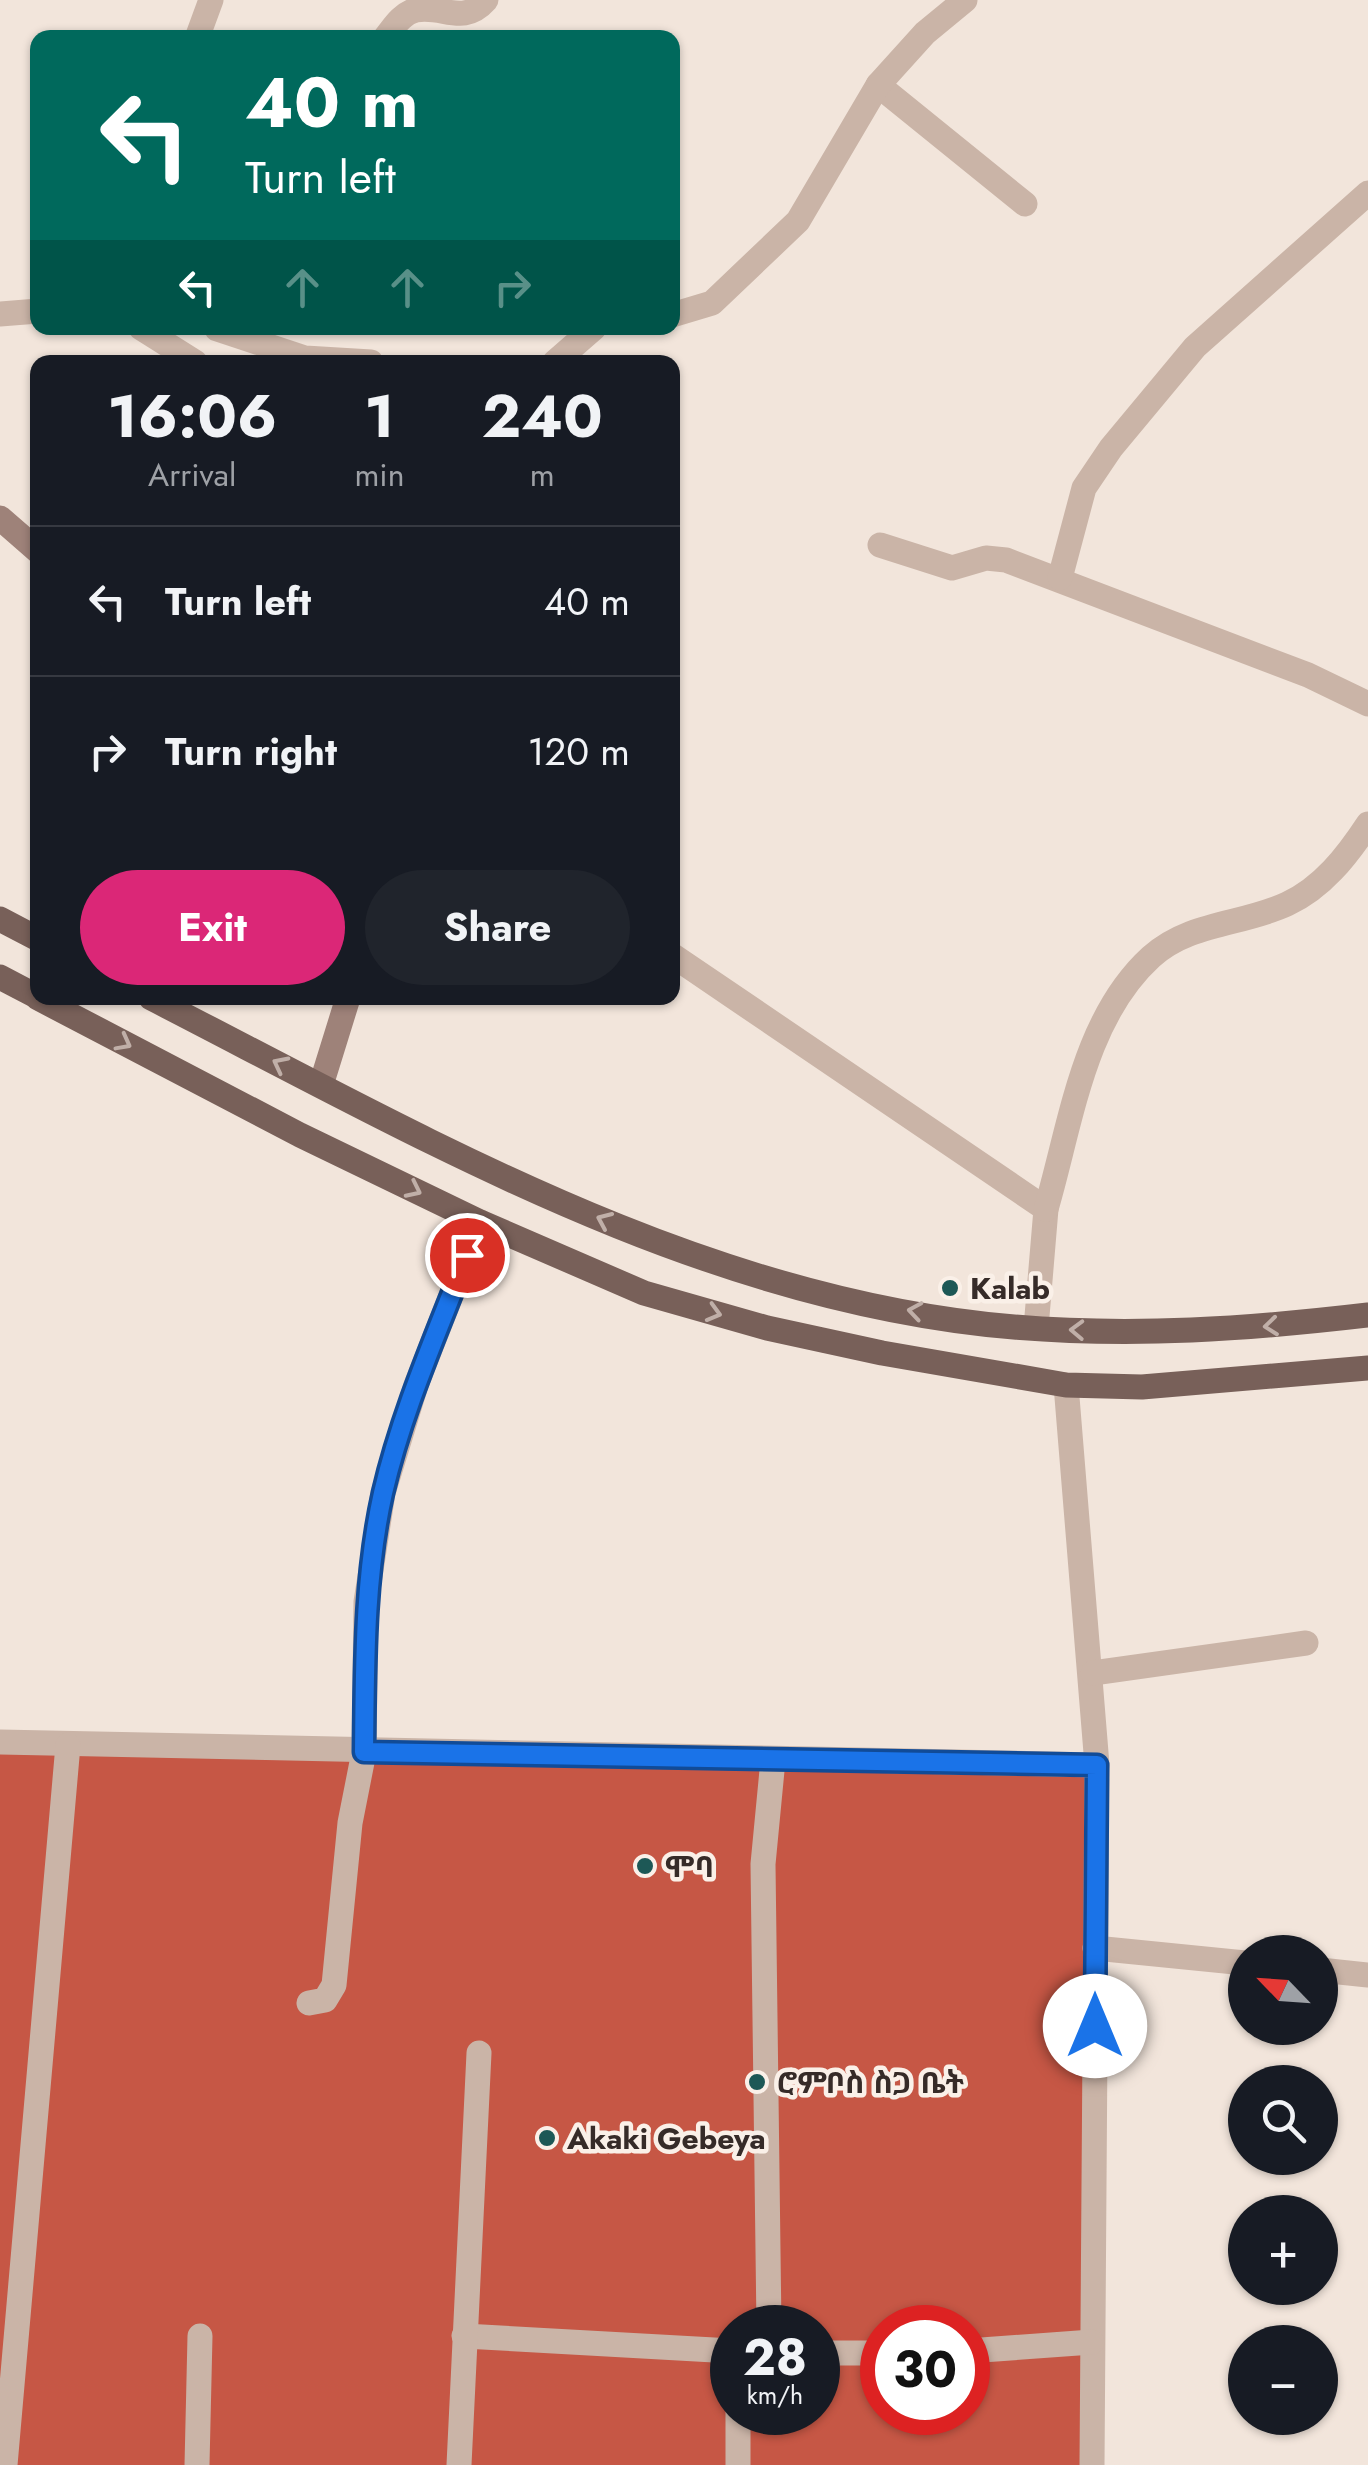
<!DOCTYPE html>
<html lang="en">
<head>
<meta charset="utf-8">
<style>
	body { margin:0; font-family:Jost,"Noto Sans Ethiopic",sans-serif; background:#20242c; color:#f1f3f6; height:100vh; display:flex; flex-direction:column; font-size:38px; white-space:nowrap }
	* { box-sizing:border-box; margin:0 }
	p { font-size:32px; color:#9ea1a6 }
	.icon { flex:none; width:55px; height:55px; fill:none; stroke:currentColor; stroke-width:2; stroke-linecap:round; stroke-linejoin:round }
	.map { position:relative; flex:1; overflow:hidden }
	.details { position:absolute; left:30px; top:355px; width:650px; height:650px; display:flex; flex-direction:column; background:#171b24; border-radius:20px; box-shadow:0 2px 8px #0004 }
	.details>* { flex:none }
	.top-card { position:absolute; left:30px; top:30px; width:650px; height:305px; border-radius:20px; box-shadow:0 2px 8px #0004; background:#00695c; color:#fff; overflow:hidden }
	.needle { width:65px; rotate:295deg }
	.controls { position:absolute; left:1228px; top:1935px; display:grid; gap:20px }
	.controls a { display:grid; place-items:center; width:110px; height:110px; border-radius:50%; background:#171b24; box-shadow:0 2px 8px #0004; font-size:50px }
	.speed { position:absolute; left:710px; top:2305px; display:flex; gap:20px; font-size:50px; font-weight:700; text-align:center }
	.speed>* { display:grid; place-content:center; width:130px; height:130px; border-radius:50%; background:#171b24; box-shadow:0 2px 8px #0004; line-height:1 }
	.speed small { font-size:25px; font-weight:400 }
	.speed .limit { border:15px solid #d22; background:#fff; color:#111 }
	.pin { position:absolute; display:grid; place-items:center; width:85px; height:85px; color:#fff; margin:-42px; border:5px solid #fff; border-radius:50%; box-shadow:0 2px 10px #0007 }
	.me { position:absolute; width:110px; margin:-55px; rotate:0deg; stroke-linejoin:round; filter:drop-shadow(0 0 8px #0008) }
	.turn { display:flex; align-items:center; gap:35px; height:210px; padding:0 50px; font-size:45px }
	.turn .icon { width:130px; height:130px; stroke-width:2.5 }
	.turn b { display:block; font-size:70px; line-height:85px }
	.lanes { display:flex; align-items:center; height:95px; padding:0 50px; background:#0003; justify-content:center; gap:50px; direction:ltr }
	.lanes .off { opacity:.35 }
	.eta { display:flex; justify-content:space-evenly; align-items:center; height:170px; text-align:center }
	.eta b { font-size:60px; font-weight:700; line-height:70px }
	.action { display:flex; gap:20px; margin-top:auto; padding:20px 50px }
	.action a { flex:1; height:115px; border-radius:60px; background:#db2777; color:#fff; font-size:40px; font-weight:700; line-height:115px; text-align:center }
	.action a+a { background:#20242c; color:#f1f3f6 }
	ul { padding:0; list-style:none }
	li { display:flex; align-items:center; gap:30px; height:150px; padding:0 50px; border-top:2px solid #363941 }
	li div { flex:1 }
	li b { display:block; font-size:38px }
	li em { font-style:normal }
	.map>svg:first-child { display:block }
	.building { fill:#c65745; fill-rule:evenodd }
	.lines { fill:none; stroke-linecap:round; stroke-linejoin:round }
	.street { stroke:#cab4a7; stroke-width:25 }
	.secondary { stroke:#9e8279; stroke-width:25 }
	.primary { stroke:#786059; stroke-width:25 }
	.oneway { stroke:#c0afa8 }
	.route-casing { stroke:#114b97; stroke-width:25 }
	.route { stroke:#1a73e8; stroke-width:18 }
	.poi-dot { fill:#1d5856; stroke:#faf0e8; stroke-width:4 }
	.labels { text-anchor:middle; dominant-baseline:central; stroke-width:9; stroke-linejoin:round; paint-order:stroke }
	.poi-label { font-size:30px; font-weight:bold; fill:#362b28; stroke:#faf0e8; text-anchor:start }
</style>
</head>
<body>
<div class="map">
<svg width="1368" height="2465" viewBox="0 0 1368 2465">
	<rect width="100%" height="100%" fill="#f2e5db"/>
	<path class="building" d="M0 1747 1097 1765 1092 2465H0ZM732 2328H818V2412H732ZM882 2328H968V2412H882Z"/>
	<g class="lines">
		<g class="street">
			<polyline points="197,38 211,0"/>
			<path d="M385 38C393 28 402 13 416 10 444 5 463 26 486 0"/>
			<polyline points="878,85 1025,204"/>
			<polyline points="0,314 38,311"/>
			<polyline points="672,315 712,303 798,221 878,85 925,33 965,0"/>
			<polyline points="141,328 195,362"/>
			<polyline points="217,329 305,358 371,362"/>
			<polyline points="555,362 594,328"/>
			<polyline points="880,545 952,568 986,558 1006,560 1308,675 1368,704"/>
			<polyline points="1060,578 1084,488 1111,448 1195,347 1368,193"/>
			<polyline points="672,955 1046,1209 1036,1328"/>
			<path d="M1046 1209C1071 1124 1083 1019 1151 957 1190 922 1242 925 1287 904 1322 888 1347 856 1368 824"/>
			<polyline points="1066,1385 1097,1765 1092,2465"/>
			<polyline points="1093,1673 1306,1643"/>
			<polyline points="0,1742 1097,1765"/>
			<polyline points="1095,1948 1245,1963"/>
			<polyline points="1320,1970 1368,1975"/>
			<polyline points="309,2003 325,2000 334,1985 350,1823 364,1752 366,1602 383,1493 416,1385 480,1222"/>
			<polyline points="769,2328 763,1864 773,1760"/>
			<polyline points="464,2336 732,2351"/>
			<polyline points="968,2351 1092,2342"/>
			<polyline points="818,2353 882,2353"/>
			<polyline points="5,2465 68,1745"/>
			<polyline points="197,2465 200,2336"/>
			<polyline points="459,2465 479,2053"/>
			<polyline points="738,2465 738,2412"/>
		</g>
		<g class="secondary">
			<polyline points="0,518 38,551"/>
			<polyline points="321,1085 348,998"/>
		</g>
		<g class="primary">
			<polyline points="0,919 38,939"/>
			<polyline points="0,977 38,997"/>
			<polyline points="38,998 300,1135 480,1222 644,1293 767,1328 882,1353 1066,1385 1142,1387 1368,1368"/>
			<path d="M151 998C424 1138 702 1301 1014 1327 1134 1337 1249 1329 1368 1315"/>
		</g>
	</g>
	<defs><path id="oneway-chevron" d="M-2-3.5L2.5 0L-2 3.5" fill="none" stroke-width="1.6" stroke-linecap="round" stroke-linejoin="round" transform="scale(2.5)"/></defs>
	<g class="oneway">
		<use href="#oneway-chevron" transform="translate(124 1043) rotate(28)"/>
		<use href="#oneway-chevron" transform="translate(280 1064) rotate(-153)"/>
		<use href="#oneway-chevron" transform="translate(414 1190) rotate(26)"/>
		<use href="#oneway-chevron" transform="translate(604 1220) rotate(-156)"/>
		<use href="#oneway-chevron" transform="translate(915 1311) rotate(-171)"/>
		<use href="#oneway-chevron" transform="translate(714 1313) rotate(16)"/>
		<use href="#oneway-chevron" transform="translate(1271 1326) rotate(174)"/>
		<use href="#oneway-chevron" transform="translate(1077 1330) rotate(-178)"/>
	</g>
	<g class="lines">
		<g class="route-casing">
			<path id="route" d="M467 1255C437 1333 402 1411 383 1493 364 1578 365 1665 364 1752L1097 1765 1095 2026"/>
		</g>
		<use href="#route" class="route"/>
	</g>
	<g class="poi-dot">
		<circle cx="950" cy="1288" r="10"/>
		<circle cx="645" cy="1866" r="10"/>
		<circle cx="757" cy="2082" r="10"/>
		<circle cx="547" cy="2138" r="10"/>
	</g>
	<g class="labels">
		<g class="poi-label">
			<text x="970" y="1288">Kalab</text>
			<text x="665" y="1866">ሞባ</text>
			<text x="777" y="2082">ሮምቦስ ስጋ ቤት</text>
			<text x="567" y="2138">Akaki Gebeya</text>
		</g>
	</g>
</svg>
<div class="controls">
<a><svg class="needle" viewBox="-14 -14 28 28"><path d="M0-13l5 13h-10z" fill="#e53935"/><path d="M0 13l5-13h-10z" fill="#9ea1a6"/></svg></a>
<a><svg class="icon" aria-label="search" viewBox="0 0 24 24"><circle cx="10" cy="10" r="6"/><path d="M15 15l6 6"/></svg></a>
<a>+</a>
<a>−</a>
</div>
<div class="speed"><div>28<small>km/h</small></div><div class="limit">30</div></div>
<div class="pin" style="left:467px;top:1255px;background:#d93025"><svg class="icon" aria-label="arrive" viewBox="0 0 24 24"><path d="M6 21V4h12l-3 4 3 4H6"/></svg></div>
<svg class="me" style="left:1095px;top:2026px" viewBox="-20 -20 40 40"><circle r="19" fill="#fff"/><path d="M0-13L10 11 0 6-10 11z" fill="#1a73e8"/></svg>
<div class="top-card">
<div class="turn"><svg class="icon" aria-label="left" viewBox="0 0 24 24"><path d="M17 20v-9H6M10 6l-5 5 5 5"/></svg><div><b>40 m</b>Turn left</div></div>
<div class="lanes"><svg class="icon" aria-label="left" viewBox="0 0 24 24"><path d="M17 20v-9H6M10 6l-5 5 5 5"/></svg><svg class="icon off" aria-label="ahead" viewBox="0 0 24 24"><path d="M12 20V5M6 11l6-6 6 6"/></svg><svg class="icon off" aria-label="ahead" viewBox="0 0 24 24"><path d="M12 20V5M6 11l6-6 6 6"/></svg><svg class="icon off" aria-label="right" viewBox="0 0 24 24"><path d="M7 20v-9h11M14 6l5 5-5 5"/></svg></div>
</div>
<section class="details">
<div class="eta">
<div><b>16:06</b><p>Arrival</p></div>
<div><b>1</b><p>min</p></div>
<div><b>240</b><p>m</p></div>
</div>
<ul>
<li><svg class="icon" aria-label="left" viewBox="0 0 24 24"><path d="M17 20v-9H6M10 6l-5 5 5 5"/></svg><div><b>Turn left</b></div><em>40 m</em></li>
<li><svg class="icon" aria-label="right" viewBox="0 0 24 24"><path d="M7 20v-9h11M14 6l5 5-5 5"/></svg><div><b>Turn right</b></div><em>120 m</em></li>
</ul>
<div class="action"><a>Exit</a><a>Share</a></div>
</section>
</div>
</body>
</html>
